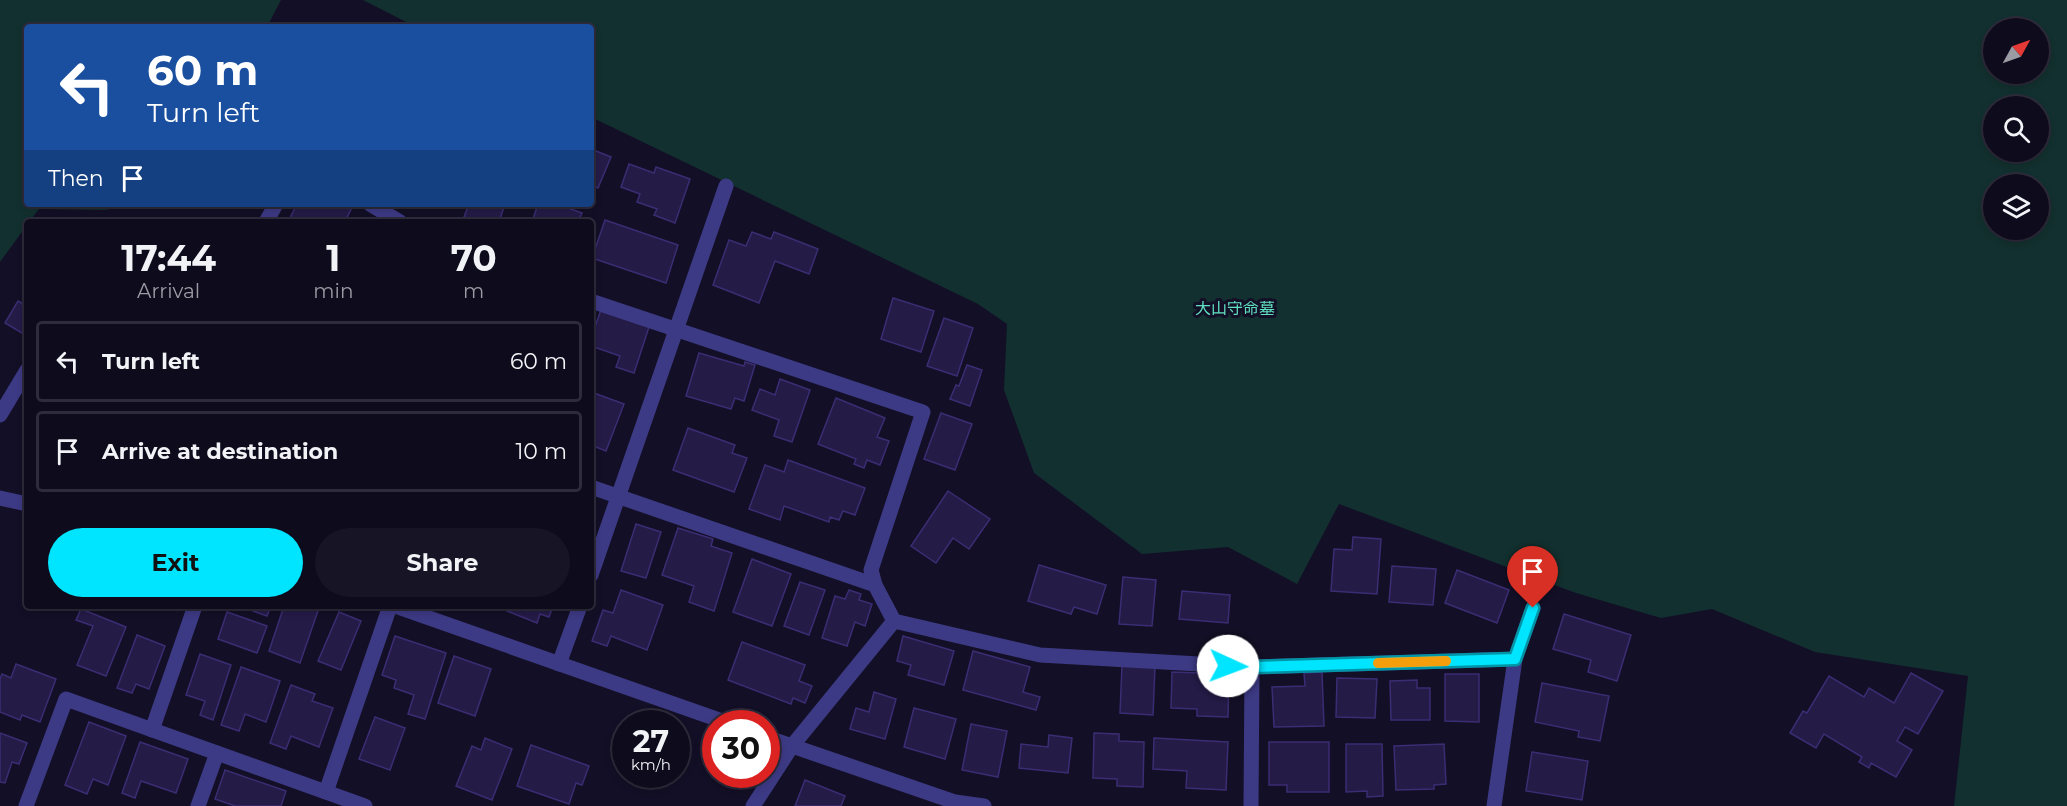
<!DOCTYPE html>
<html lang="en">
<head>
<meta charset="utf-8">
<style>
	body { margin:0; font-family:Montserrat,"Noto Sans JP",sans-serif; background:#171425; color:#f1f3f6; height:100vh; display:flex; flex-direction:column; font-size:22px; white-space:nowrap }
	* { box-sizing:border-box; margin:0 }
	p { font-size:20px; color:#9b9ba3 }
	.icon { flex:none; width:33px; height:33px; fill:none; stroke:currentColor; stroke-width:2; stroke-linecap:round; stroke-linejoin:round }
	.map { position:relative; flex:1; overflow:hidden }
	.panel { position:absolute; left:24px; top:219px; width:570px; height:390px; display:flex; flex-direction:column; background:#0e0b1c; border-radius:6px; box-shadow:0 3px 9px #0003,0 0 0 2px #2e2b3b }
	.panel>* { flex:none }
	.banner { position:absolute; left:24px; top:24px; width:570px; height:183px; border-radius:6px; box-shadow:0 3px 9px #0003,0 0 0 2px #2e2b3b; background:#1a4fa0; color:#fff; overflow:hidden }
	.needle { width:39px; rotate:50deg }
	.fabs { position:absolute; left:1983px; top:18px; display:grid; gap:12px }
	.fabs a { display:grid; place-items:center; width:66px; height:66px; border-radius:50%; background:#0e0b1c; box-shadow:0 3px 9px #0003,0 0 0 2px #2e2b3b; font-size:30px }
	.speed { position:absolute; left:612px; top:710px; display:flex; gap:12px; font-size:30px; font-weight:700; text-align:center }
	.speed>* { display:grid; place-content:center; width:78px; height:78px; border-radius:50%; background:#0e0b1c; box-shadow:0 3px 9px #0003,0 0 0 2px #2e2b3b; line-height:1 }
	.speed small { font-size:15px; font-weight:400 }
	.speed .limit { border:9px solid #d22; background:#fff; color:#111 }
	.pin { position:absolute; display:grid; place-items:center; width:51px; height:51px; color:#fff; margin:-62px -26px; border-radius:50% 50% 50% 0; rotate:-45deg; box-shadow:0 0 6px #0007 }
	.pin .icon { rotate:45deg }
	.me { position:absolute; width:66px; margin:-33px; rotate:92deg; stroke-linejoin:round; filter:drop-shadow(0 0 4px #0008) }
	.turn { display:flex; align-items:center; gap:21px; height:126px; padding:0 24px; font-size:27px }
	.turn .icon { width:78px; height:78px; stroke-width:2.5 }
	.turn b { display:block; font-size:42px; line-height:51px }
	.then { display:flex; align-items:center; height:57px; padding:0 24px; background:#0003; gap:12px; font-size:22px }
	.eta { display:flex; justify-content:space-evenly; align-items:center; height:102px; text-align:center }
	.eta b { font-size:36px; font-weight:700; line-height:42px }
	.button { display:flex; gap:12px; margin-top:auto; padding:12px 24px }
	.button a { flex:1; height:69px; border-radius:36px; background:#00e5ff; color:#111; font-size:24px; font-weight:700; line-height:69px; text-align:center }
	.button a+a { background:#171425; color:#f1f3f6 }
	ul { padding:0; list-style:none }
	li { display:flex; align-items:center; gap:18px; height:81px; margin:0 12px 9px; padding:0 12px; border:3px solid #2e2b3b; border-radius:6px }
	li div { flex:1 }
	li b { display:block; font-size:22px }
	li em { font-style:normal }
	.map>svg:first-child { display:block }
	.green { fill:#12302f; fill-rule:evenodd }
	.building { fill:#241b47; stroke:#3b2d73; stroke-width:1.5 }
	.lines { fill:none; stroke-linecap:round; stroke-linejoin:round }
	.lane { stroke:#3d3a85; stroke-width:15 }
	.street { stroke:#3d3a85; stroke-width:15 }
	.route-casing { stroke:#0095a6; stroke-width:15 }
	.route { stroke:#00e5ff; stroke-width:10 }
	.slow { stroke:#f59e0b; stroke-width:10 }
	.labels { text-anchor:middle; dominant-baseline:central; stroke-width:6; stroke-linejoin:round; paint-order:stroke }
	.park-label { font-size:16px; fill:#5fe0c0; stroke:#130f26 }
</style>
</head>
<body>
<div class="map">
<svg width="2067" height="806" viewBox="0 0 2067 806">
	<rect width="100%" height="100%" fill="#130f26"/>
	<g class="green">
		<polygon points="0,0 281,0 267,27 27,27 27,204 146,204 104,210 39,209 29,222 27,222 27,225 0,262"/>
		<path d="M363 0H2067V806H1954L1968 676 1815 652 1712 609 1661 618 1576 593 1339 504 1297 584 1228 547 1142 554 1034 473 1004 390 1007 324 978 304 591 117V27H416ZM1994 28H2038V74H1994ZM1994 106H2038V152H1994ZM1994 184H2038V230H1994Z"/>
	</g>
	<g class="building">
		<polygon points="591,149 611,157 598,188 591,185"/>
		<polygon points="629,164 654,173 656,167 690,179 675,223 654,215 657,209 637,202 640,194 621,187"/>
		<polygon points="297,204 346,204 352,207 345,222 288,222"/>
		<polygon points="469,204 505,204 499,222 480,222 464,217"/>
		<polygon points="538,204 557,204 582,213 578,222 532,222"/>
		<polygon points="605,220 678,245 666,283 592,258"/>
		<polygon points="752,232 771,239 774,232 818,249 809,274 775,261 759,303 713,285 729,240 746,246"/>
		<polygon points="893,298 934,311 921,352 881,339"/>
		<polygon points="18,301 27,306 27,336 5,323"/>
		<polygon points="601,310 649,327 634,373 616,367 620,356 591,346 591,338"/>
		<polygon points="944,318 973,328 957,376 927,366"/>
		<polygon points="699,353 744,366 745,362 755,365 744,401 735,398 731,409 686,396"/>
		<polygon points="967,365 982,370 970,406 950,399 956,385 959,386"/>
		<polygon points="780,379 810,390 792,442 774,436 779,420 752,410 760,389 775,395"/>
		<polygon points="594,393 624,404 606,451 591,445 591,402"/>
		<polygon points="836,398 885,418 877,437 889,441 880,465 867,460 864,468 854,464 856,459 818,444"/>
		<polygon points="941,413 972,424 955,470 924,459"/>
		<polygon points="688,428 735,445 732,453 747,458 734,492 673,470"/>
		<polygon points="788,460 865,488 855,515 843,511 839,520 830,517 829,522 784,506 780,520 749,509 765,465 784,472"/>
		<polygon points="948,491 990,519 969,549 953,538 936,563 911,546"/>
		<polygon points="636,524 661,532 646,578 621,571"/>
		<polygon points="678,528 713,539 711,546 732,553 714,611 689,602 694,586 662,575"/>
		<polygon points="1353,537 1381,539 1377,594 1331,591 1334,549 1352,550"/>
		<polygon points="752,559 791,574 772,626 733,612"/>
		<polygon points="1039,565 1106,585 1097,614 1074,607 1071,614 1028,601"/>
		<polygon points="1392,566 1436,569 1433,605 1389,602"/>
		<polygon points="1457,570 1509,590 1497,623 1445,603"/>
		<polygon points="1123,577 1156,580 1152,626 1119,624"/>
		<polygon points="800,582 825,590 809,635 784,626"/>
		<polygon points="621,590 663,605 647,650 611,636 607,646 592,641 603,610 613,613"/>
		<polygon points="849,590 861,594 859,600 872,604 865,626 855,622 847,646 822,638 835,596 845,599"/>
		<polygon points="1182,591 1230,595 1228,623 1179,619"/>
		<polygon points="239,606 271,606 267,616"/>
		<polygon points="284,606 314,606 319,608 300,663 269,651"/>
		<polygon points="509,606 553,606 549,617 540,614 537,623 507,611"/>
		<polygon points="81,609 126,627 106,676 77,665 93,626 76,620"/>
		<polygon points="227,612 267,626 257,653 218,639"/>
		<polygon points="339,612 361,621 341,670 318,661"/>
		<polygon points="1564,614 1631,635 1617,681 1588,672 1591,660 1553,649"/>
		<polygon points="137,635 165,646 149,689 136,684 132,693 117,688"/>
		<polygon points="395,636 446,653 425,719 408,714 414,695 394,688 396,680 382,675"/>
		<polygon points="903,636 954,651 944,685 908,675 911,665 897,661"/>
		<polygon points="742,642 805,665 799,681 812,686 805,703 793,698 791,704 728,680"/>
		<polygon points="973,651 1030,667 1023,692 1040,697 1036,710 963,690"/>
		<polygon points="200,654 231,665 213,720 200,715 205,701 186,695"/>
		<polygon points="454,656 491,669 475,716 438,703"/>
		<polygon points="16,664 56,679 40,722 22,715 20,720 0,712 0,679 2,674 11,678"/>
		<polygon points="1122,665 1155,667 1153,715 1120,713"/>
		<polygon points="241,667 280,681 266,722 245,714 239,731 221,725"/>
		<polygon points="1172,672 1229,674 1228,717 1197,716 1197,709 1171,708"/>
		<polygon points="1322,672 1324,726 1274,727 1272,687 1305,686 1304,673"/>
		<polygon points="1911,673 1943,691 1918,734 1905,727 1897,741 1912,750 1896,777 1871,763 1869,768 1859,762 1862,757 1824,734 1816,748 1790,733 1803,711 1807,713 1829,676 1864,697 1869,688 1894,703"/>
		<polygon points="1445,674 1479,674 1479,722 1445,721"/>
		<polygon points="1337,678 1377,679 1375,718 1336,717"/>
		<polygon points="1417,680 1417,688 1430,688 1430,720 1391,720 1390,681"/>
		<polygon points="1542,683 1609,696 1600,741 1578,737 1579,731 1535,722"/>
		<polygon points="291,685 315,694 312,701 333,708 319,747 291,736 286,749 270,743"/>
		<polygon points="874,692 896,699 885,739 850,729 856,708 869,712"/>
		<polygon points="914,708 956,719 945,759 904,747"/>
		<polygon points="375,717 405,728 390,770 359,759"/>
		<polygon points="89,722 126,736 108,785 93,779 87,794 65,785"/>
		<polygon points="971,724 1007,731 998,777 962,770"/>
		<polygon points="0,733 27,743 19,764 12,762 5,783 0,782"/>
		<polygon points="1094,733 1119,734 1119,741 1144,742 1143,787 1117,786 1117,779 1093,778"/>
		<polygon points="1049,735 1072,738 1068,773 1019,768 1021,744 1048,747"/>
		<polygon points="485,738 512,749 492,800 456,786 472,746 481,750"/>
		<polygon points="1154,738 1228,742 1226,790 1186,788 1187,771 1153,769"/>
		<polygon points="140,742 188,759 176,793 141,781 135,798 122,793"/>
		<polygon points="1269,742 1329,742 1329,792 1287,792 1287,785 1269,785"/>
		<polygon points="1346,744 1382,744 1383,796 1367,797 1367,791 1346,792"/>
		<polygon points="1444,744 1446,784 1434,785 1434,789 1396,790 1394,746"/>
		<polygon points="531,745 589,766 582,785 576,783 569,804 517,786"/>
		<polygon points="1532,752 1588,761 1582,800 1526,791"/>
		<polygon points="225,770 286,791 281,806 235,806 215,799"/>
		<polygon points="805,780 845,796 841,806 795,806"/>
	</g>
	<g class="lines">
		<polyline class="lane" points="0,415 27,370"/>
		<g class="street">
			<polyline points="370,204 400,222"/>
			<polyline points="266,222 276,204"/>
			<polyline points="591,301 923,412 871,570 875,585 894,621 792,746 753,806"/>
			<polyline points="591,487 875,585"/>
			<polyline points="0,498 27,504"/>
			<polyline points="591,575 726,186"/>
			<polyline points="395,606 728,723"/>
			<polyline points="894,621 1040,655 1252,667 1515,659"/>
			<polyline points="559,664 580,606"/>
			<polyline points="152,730 195,606"/>
			<polyline points="766,737 955,802 984,806"/>
			<polyline points="326,792 390,606"/>
			<polyline points="26,806 66,699 365,806"/>
			<polyline points="198,806 217,753"/>
			<polyline points="1251,806 1252,667"/>
			<polyline points="1494,806 1515,659 1533,608"/>
		</g>
	</g>
	<g class="lines">
		<g class="route-casing">
			<polyline id="route" points="1228,666 1252,667 1515,659 1533,608"/>
		</g>
		<use href="#route" class="route"/>
		<polyline class="slow" points="1378,663 1446,661"/>
	</g>
	<g class="labels">
		<g class="park-label">
			<text x="1235" y="308">大山守命墓</text>
		</g>
	</g>
</svg>
<div class="fabs">
<a><svg class="needle" viewBox="-14 -14 28 28"><path d="M0-13l5 13h-10z" fill="#e53935"/><path d="M0 13l5-13h-10z" fill="#9b9ba3"/></svg></a>
<a><svg class="icon" aria-label="search" viewBox="0 0 24 24"><circle cx="10" cy="10" r="6"/><path d="M15 15l6 6"/></svg></a>
<a><svg class="icon" aria-label="layers" viewBox="0 0 24 24"><path d="M12 4l9 5-9 5-9-5zM3 14l9 5 9-5"/></svg></a>
</div>
<div class="speed"><div>27<small>km/h</small></div><div class="limit">30</div></div>
<div class="pin" style="left:1533px;top:608px;background:#d93025"><svg class="icon" aria-label="arrive" viewBox="0 0 24 24"><path d="M6 21V4h12l-3 4 3 4H6"/></svg></div>
<svg class="me" style="left:1228px;top:666px" viewBox="-20 -20 40 40"><circle r="19" fill="#fff"/><path d="M0-13L10 11 0 6-10 11z" fill="#00e5ff"/></svg>
<div class="banner">
<div class="turn"><svg class="icon" aria-label="left" viewBox="0 0 24 24"><path d="M17 20v-9H6M10 6l-5 5 5 5"/></svg><div><b>60 m</b>Turn left</div></div>
<div class="then">Then<svg class="icon" aria-label="arrive" viewBox="0 0 24 24"><path d="M6 21V4h12l-3 4 3 4H6"/></svg></div>
</div>
<section class="panel">
<div class="eta">
<div><b>17:44</b><p>Arrival</p></div>
<div><b>1</b><p>min</p></div>
<div><b>70</b><p>m</p></div>
</div>
<ul>
<li><svg class="icon" aria-label="left" viewBox="0 0 24 24"><path d="M17 20v-9H6M10 6l-5 5 5 5"/></svg><div><b>Turn left</b></div><em>60 m</em></li>
<li><svg class="icon" aria-label="arrive" viewBox="0 0 24 24"><path d="M6 21V4h12l-3 4 3 4H6"/></svg><div><b>Arrive at destination</b></div><em>10 m</em></li>
</ul>
<div class="button"><a>Exit</a><a>Share</a></div>
</section>
</div>
</body>
</html>
